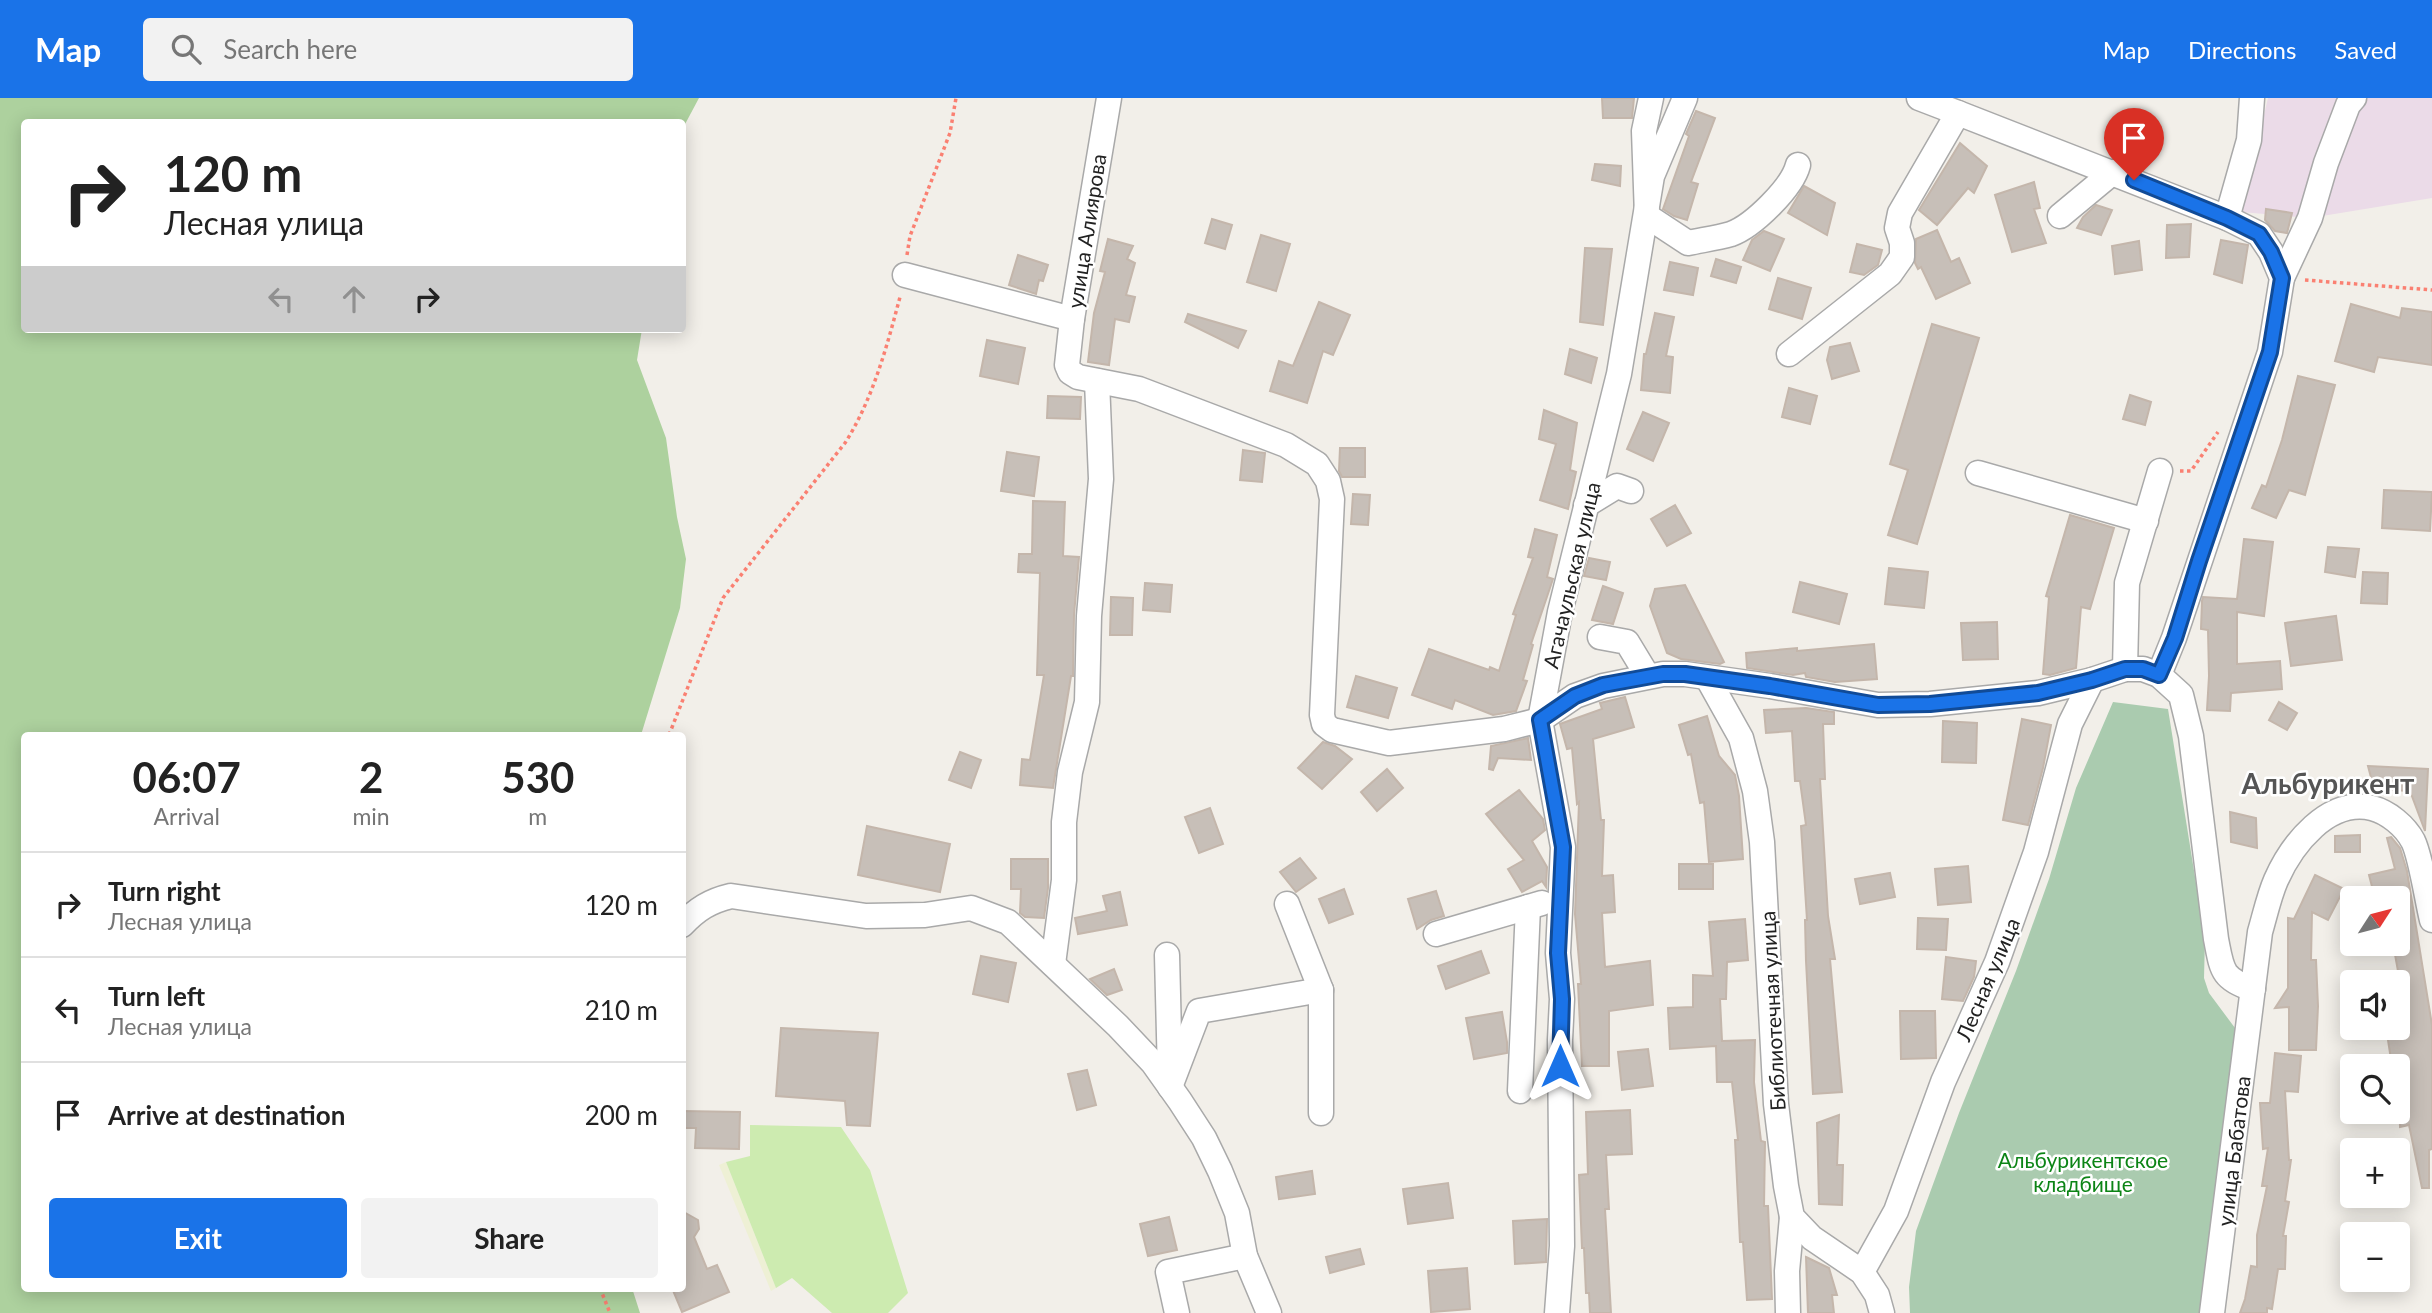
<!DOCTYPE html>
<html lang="en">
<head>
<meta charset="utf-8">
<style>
	body { margin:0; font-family:Lato,sans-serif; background:#f2f2f2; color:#222; height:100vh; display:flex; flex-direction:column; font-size:26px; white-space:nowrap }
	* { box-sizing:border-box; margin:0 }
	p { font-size:23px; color:#767676 }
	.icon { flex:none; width:38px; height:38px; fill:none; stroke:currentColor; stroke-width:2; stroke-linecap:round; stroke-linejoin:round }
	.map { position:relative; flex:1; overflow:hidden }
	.panel { position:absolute; left:21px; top:634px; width:665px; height:560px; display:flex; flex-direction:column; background:#fff; border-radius:7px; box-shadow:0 4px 18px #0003 }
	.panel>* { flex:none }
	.top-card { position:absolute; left:21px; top:21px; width:665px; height:214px; border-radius:7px; box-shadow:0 4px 18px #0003; background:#fff; color:#222; overflow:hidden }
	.needle { width:46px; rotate:54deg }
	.fabs { position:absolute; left:2340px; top:788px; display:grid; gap:14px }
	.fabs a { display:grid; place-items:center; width:70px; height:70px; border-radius:7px; background:#fff; box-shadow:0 4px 18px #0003; font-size:35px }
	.pin { position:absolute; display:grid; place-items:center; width:60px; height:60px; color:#fff; margin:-72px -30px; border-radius:50% 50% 50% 0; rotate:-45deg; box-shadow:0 0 7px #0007 }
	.pin .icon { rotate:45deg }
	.me { position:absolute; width:77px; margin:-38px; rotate:0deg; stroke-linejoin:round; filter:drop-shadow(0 0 5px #0008) }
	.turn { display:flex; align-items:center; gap:24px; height:147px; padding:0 28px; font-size:32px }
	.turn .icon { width:91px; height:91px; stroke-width:2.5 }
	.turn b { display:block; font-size:49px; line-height:60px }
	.lanes { display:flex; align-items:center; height:66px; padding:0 28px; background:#0003; justify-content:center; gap:35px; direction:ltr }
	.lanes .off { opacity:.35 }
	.eta { display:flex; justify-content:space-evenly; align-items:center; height:119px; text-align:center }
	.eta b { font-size:42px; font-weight:700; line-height:49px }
	.cta { display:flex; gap:14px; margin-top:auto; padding:14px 28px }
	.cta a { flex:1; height:80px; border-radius:7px; background:#1a73e8; color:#fff; font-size:28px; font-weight:700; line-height:80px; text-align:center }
	.cta a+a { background:#f2f2f2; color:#222 }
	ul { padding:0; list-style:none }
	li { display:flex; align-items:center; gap:21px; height:105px; padding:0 28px; border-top:2px solid #e0e0e0 }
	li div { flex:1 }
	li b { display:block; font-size:26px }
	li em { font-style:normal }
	header { display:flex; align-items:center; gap:42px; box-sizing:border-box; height:98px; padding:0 35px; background:#1a73e8; color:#fff }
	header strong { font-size:33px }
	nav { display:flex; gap:38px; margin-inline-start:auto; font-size:24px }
	.search { width:490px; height:63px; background:#f2f2f2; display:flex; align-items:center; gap:18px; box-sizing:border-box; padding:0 24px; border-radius:7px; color:#767676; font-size:26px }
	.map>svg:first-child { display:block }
	.industrial { fill:#ebdbe8 }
	.farmland { fill:#eef0d5 }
	.grass { fill:#cdebb0 }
	.forest { fill:#add19e }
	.cemetery { fill:#aacbaf }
	.building { fill:#c7bfb8; stroke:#c4b6ab; stroke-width:2 }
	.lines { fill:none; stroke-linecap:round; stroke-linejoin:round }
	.minor-casing { stroke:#a9a9a9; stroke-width:27 }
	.path { stroke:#fa8072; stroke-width:3.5; stroke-dasharray:3.5 3.5; stroke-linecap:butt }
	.minor { stroke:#fff; stroke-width:24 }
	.route-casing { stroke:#114b97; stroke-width:18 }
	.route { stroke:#1a73e8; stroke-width:12 }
	.labels { text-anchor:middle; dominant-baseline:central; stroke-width:5; stroke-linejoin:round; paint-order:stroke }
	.street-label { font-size:21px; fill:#222; stroke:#fff }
	.park-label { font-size:21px; fill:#0c8416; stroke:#fff }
	.district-label { font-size:28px; font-weight:bold; fill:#555; stroke:#fff }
</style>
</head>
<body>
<header>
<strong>Map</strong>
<div class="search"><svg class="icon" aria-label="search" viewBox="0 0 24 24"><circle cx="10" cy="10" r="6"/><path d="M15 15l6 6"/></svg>Search here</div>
<nav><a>Map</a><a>Directions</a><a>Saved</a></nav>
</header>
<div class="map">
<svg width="2432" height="1215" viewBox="0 0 2432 1215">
	<rect width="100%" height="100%" fill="#f2efe9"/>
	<polygon class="industrial" points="2268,0 2432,0 2432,100 2310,120 2241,114"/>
	<polygon class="farmland" points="726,1064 776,1190 771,1193 719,1067"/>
	<polygon class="grass" points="750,1027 841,1029 870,1072 908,1195 888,1215 832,1215 792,1180 776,1190 726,1064 750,1058"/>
	<polygon class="forest" points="0,0 699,0 683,30 682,24 24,24 24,231 642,231 637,262 666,340 677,419 686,461 680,510 641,637 24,637 24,1190 632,1190 640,1215 0,1215"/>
	<polygon class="cemetery" points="2113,604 2168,611 2205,841 2204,880 2209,895 2235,930 2203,1215 1910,1215 1909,1189 1916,1133 1959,1015 2016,873 2049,781 2076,690"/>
	<g class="building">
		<polygon points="1602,0 1634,0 1632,20 1603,20"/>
		<polygon points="1696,13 1715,20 1691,84 1698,86 1687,122 1674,118 1663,111 1689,38 1686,36"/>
		<polygon points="1960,45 1987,68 1974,95 1968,90 1937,127 1919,112"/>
		<polygon points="1595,66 1621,68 1620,88 1592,82"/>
		<polygon points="2034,84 2040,110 2034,111 2046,145 2012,154 1995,97"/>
		<polygon points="1804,88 1835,105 1827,137 1788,115"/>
		<polygon points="2096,107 2112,112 2101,137 2077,130 2083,119"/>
		<polygon points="2266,111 2292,115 2287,135 2275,133 2265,122"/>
		<polygon points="1212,121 1232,127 1225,151 1205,145"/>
		<polygon points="2191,126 2189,159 2166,160 2167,127"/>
		<polygon points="1937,132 1951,164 1959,160 1970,185 1936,201 1921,169 1918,171 1915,165 1916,141"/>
		<polygon points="1764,133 1784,141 1770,173 1743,162 1752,142"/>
		<polygon points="1261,137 1290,146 1276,193 1247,184"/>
		<polygon points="1108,141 1133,148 1127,161 1135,165 1126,197 1135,199 1129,224 1115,221 1109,267 1088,264 1094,215 1105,174 1100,173"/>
		<polygon points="2221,142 2248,147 2242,185 2214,176"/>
		<polygon points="2139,143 2142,172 2115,176 2112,148"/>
		<polygon points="1857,146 1882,152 1878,167 1864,177 1850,174"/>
		<polygon points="1585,150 1612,151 1603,227 1580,224"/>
		<polygon points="1018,157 1048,167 1043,183 1039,182 1036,196 1009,187"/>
		<polygon points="1716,161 1741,169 1736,185 1711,178"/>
		<polygon points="1670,164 1698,170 1693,197 1664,192"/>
		<polygon points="1778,180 1811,190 1802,221 1769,211"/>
		<polygon points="1319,204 1350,217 1333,257 1323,253 1307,305 1270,293 1279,263 1293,268"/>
		<polygon points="2351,206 2400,220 2402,210 2432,214 2432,267 2378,259 2374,274 2335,263"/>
		<polygon points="1655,215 1674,219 1666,258 1673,259 1670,295 1641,292 1644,256 1646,256"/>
		<polygon points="1188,216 1246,233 1238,250 1185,224"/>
		<polygon points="1932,226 1979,240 1917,446 1888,437 1908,372 1890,366"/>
		<polygon points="987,242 1025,250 1018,286 980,278"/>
		<polygon points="1850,245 1859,273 1832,281 1827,262 1830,249"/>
		<polygon points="1570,251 1597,260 1591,285 1565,276"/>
		<polygon points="2298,278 2335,287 2305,397 2289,392 2276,420 2252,410 2262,387 2266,389 2282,342"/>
		<polygon points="1789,290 1817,298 1810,326 1782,319"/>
		<polygon points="2130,297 2151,304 2145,327 2123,321"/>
		<polygon points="1048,298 1081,299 1080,321 1047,320"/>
		<polygon points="1544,312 1577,325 1570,372 1576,374 1568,411 1540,402 1556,346 1539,341"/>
		<polygon points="1643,314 1669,325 1653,363 1627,351"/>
		<polygon points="1340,350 1365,350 1365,379 1342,379 1339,373"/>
		<polygon points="1243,352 1265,355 1262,384 1240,382"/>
		<polygon points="1007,354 1039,359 1034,398 1001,393"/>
		<polygon points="2384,392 2432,394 2430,433 2382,430"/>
		<polygon points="1353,396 1370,397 1368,427 1351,426"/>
		<polygon points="1033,403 1065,404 1063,458 1079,459 1074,517 1073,578 1071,578 1053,690 1020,687 1022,661 1030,662 1044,577 1037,577 1040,475 1018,474 1019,456 1032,456"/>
		<polygon points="1675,407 1691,435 1667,448 1651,421"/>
		<polygon points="2070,417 2114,430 2090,511 2081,509 2076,570 2050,577 2043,576 2049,499 2046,498"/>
		<polygon points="1535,431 1557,437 1547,479 1553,481 1531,546 1533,547 1523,582 1527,583 1516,613 1493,617 1455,602 1452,611 1412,597 1429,551 1489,572 1490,569 1499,573 1516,517 1513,516 1533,460 1528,459"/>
		<polygon points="2244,441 2273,444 2264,518 2237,514 2237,566 2280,563 2282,591 2231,595 2230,613 2207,612 2209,578 2208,532 2201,531 2202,503 2203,499 2237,501"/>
		<polygon points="2328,449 2359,451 2355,479 2325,474"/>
		<polygon points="1589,460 1610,464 1606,482 1584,478"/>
		<polygon points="1889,470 1928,474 1924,510 1885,506"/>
		<polygon points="2363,474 2388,475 2387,506 2361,505"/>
		<polygon points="1800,484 1847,496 1839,526 1793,514"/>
		<polygon points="1145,485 1172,487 1170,514 1143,512"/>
		<polygon points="1685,487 1724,564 1720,566 1681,561 1667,555 1650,508 1655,491"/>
		<polygon points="1603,488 1623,495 1613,526 1592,522"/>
		<polygon points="1111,499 1133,500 1132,537 1110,537"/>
		<polygon points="2336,518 2342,562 2291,568 2285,525"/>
		<polygon points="1997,524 1998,561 1963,562 1961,525"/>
		<polygon points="1874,546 1877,581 1835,584 1806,579 1805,575 1793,577 1747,570 1746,555 1797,550 1797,553"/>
		<polygon points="1356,578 1397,590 1388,620 1347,609"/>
		<polygon points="1625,599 1634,629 1593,641 1601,722 1604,722 1602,778 1613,777 1615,814 1602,815 1605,869 1650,863 1653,907 1609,913 1609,968 1582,968 1578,886 1581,886 1575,816 1579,704 1577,706 1572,650 1567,651 1560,626 1602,611 1600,605"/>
		<polygon points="2279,604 2297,615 2287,632 2269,622"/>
		<polygon points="1806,610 1834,614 1834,626 1823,626 1825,681 1820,681 1828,818 1835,861 1830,861 1842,994 1813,996 1806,863 1805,822 1807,822 1801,728 1806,727 1800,683 1795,683 1792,633 1766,635 1764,612"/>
		<polygon points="1707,618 1719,658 1735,677 1739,698 1743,761 1709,764 1704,704 1700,705 1691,656 1688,657 1679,627"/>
		<polygon points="2022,621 2051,627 2043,670 2028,727 2003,722"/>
		<polygon points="1943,623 1977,625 1976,665 1942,664"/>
		<polygon points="1528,640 1531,662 1498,660 1493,672 1489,671 1491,648"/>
		<polygon points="1323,644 1335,648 1352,661 1322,691 1298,670"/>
		<polygon points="960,654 981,662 971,690 949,682"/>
		<polygon points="2368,668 2428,671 2425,733 2410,693 2374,691"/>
		<polygon points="1387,671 1403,690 1377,713 1361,694"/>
		<polygon points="1519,692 1543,721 1545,732 1532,743 1547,769 1546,789 1542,783 1522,794 1508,771 1524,762 1486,716"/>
		<polygon points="1210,710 1223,746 1199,755 1185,719"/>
		<polygon points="2230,714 2256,720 2257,750 2231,744"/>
		<polygon points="867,728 950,746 940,794 858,777"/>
		<polygon points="2360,737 2360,754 2335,754 2335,738"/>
		<polygon points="2391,739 2400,750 2407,773 2432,927 2432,1051 2429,1052 2429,1090 2422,1090 2409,1027 2400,1029 2398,968 2392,968 2386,929 2398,929 2398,896 2402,895 2394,851 2401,850 2398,835 2398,800 2375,800 2369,777 2395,771 2387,740"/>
		<polygon points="1300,760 1316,780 1296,794 1280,774"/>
		<polygon points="1011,761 1048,761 1048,790 1044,820 1025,819 1020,815 1021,791 1011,791"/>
		<rect x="1679" y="766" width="34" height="25"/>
		<polygon points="1968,768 1971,804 1938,807 1935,771"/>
		<polygon points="1890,775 1895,799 1860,806 1855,781"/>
		<polygon points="2315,777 2344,791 2328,822 2312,814 2311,862 2316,862 2318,908 2316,952 2289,952 2289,909 2275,910 2288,890 2288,820 2294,821"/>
		<polygon points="1344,791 1353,816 1329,825 1319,801"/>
		<polygon points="1436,793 1444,818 1431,822 1417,831 1408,801"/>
		<polygon points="1120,794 1127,827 1078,836 1075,820 1107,813 1103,798"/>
		<polygon points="1918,820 1948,821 1946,852 1917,851"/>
		<polygon points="1745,821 1748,862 1727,864 1726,901 1720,901 1722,943 1755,942 1754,984 1761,1043 1765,1044 1764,1108 1768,1108 1772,1201 1747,1202 1743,1144 1740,1144 1735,1042 1738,1042 1732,984 1717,984 1716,948 1670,951 1668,910 1693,909 1693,877 1713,878 1709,824"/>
		<polygon points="1481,853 1489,875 1446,891 1438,868"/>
		<polygon points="981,858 1016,865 1008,904 973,896"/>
		<polygon points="1946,859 1976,863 1974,879 1963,903 1942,901"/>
		<polygon points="1114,871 1122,892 1107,897 1090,881"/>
		<polygon points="1900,913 1935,913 1936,960 1901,961"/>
		<polygon points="1502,914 1507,944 1507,955 1474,961 1466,920"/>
		<polygon points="781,930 878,935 870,1028 847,1027 845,1003 776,998"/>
		<polygon points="1648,951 1653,988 1622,992 1618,954"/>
		<polygon points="2275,955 2301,958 2298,994 2285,993 2289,1062 2291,1062 2285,1103 2289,1104 2283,1138 2286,1138 2285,1171 2278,1171 2272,1211 2267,1210 2267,1215 2240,1215 2245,1201 2251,1168 2257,1169 2257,1137 2267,1088 2262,1088 2268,1050 2263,1051 2260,1005 2270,1005"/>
		<polygon points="1087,972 1096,1007 1077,1012 1068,976"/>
		<polygon points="1630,1012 1632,1056 1606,1057 1609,1111 1605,1111 1611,1215 1590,1215 1589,1195 1586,1195 1584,1150 1582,1150 1579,1077 1588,1076 1586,1014"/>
		<polygon points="682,1013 740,1014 739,1051 695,1050 696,1030 682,1030"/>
		<polygon points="1839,1017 1837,1067 1843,1067 1842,1107 1819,1106 1817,1025"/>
		<polygon points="1312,1073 1315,1096 1279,1101 1276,1079"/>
		<polygon points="1448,1085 1453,1120 1408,1126 1403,1091"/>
		<polygon points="682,1113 698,1122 699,1131 694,1139 707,1171 717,1167 729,1194 682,1214 672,1190 682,1190"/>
		<polygon points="1169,1119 1177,1152 1148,1158 1140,1126"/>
		<polygon points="1547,1121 1546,1164 1515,1166 1513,1123"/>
		<polygon points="1360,1151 1364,1166 1330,1175 1326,1159"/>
		<polygon points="1806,1159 1829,1170 1837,1197 1832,1197 1834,1215 1808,1215"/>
		<polygon points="1467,1170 1470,1211 1431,1214 1428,1173"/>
	</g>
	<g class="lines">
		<g class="minor-casing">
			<g id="minor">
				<path d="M1109 0 1072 221 1067 267 1070 274 1078 279 1139 291 1286 347 1317 366 1328 383 1332 401 1322 617 1324 626 1332 632 1389 645 1504 631 1540 622 1575 598 1603 588 1663 576H1685L1770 588 1878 607 1930 606 2038 595 2092 582 2125 571H2143L2159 577 2181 597 2191 638 2216 841C2222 871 2221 881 2253 891"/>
				<path d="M1651 0 1644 33 1647 118 1688 145C1702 142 1717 140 1731 136 1753 128 1792 90 1798 67"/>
				<polyline points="1919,0 1958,15"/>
				<polyline points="2060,118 2113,74"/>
				<polyline points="2227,120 2249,42 2252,0"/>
				<polyline points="905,177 1072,221"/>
				<polyline points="2282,180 2310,120 2326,65 2348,7 2354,0"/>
				<polyline points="1789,256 1890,176 1902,159 1902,145 1897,130 1900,115 1958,15 2227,120 2259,136 2271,154 2282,180 2270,254 2174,540 2159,577"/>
				<polyline points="1978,375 2146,423"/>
				<polyline points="1586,407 1617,388 1631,393"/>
				<polyline points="1600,539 1627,544 1647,577"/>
				<polyline points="2125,571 2127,485 2160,373"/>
				<polyline points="1708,581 1741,640 1755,693 1762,744 1776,1006 1786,1088 1792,1119 1812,1140 1862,1174 1877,1197 1882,1215"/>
				<polyline points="1287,806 1321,892"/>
				<path d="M682 827C697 811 710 803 731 798L866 818 925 817 971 810 1008 824 1118 928 1153 965 1180 1003 1204 1040 1220 1073 1237 1115 1245 1158 1269 1215"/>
				<polyline points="1436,836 1542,805"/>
				<polyline points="1167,857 1170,977"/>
				<polyline points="1053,866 1064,782 1064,724 1070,674 1087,604 1089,518 1101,381 1097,283"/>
				<polyline points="1170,989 1199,913 1321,892 1321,1015"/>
				<polyline points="1520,993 1528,809"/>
				<polyline points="1862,1174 1896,1113 1943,984 1997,864 2036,754 2070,626 2092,582"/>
				<polyline points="1177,1215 1168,1174 1245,1158"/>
				<polyline points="1557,1215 1562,1148 1560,942 1562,901 1558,855 1563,749 1540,622 1560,514 1619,276 1652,78 1685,0"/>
				<polyline points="1788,1215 1787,1173 1792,1119"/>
				<path d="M2212 1215 2260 834C2265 817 2269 798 2276 782 2292 746 2328 700 2372 710 2388 714 2405 728 2413 743 2421 759 2427 802 2432 822"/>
			</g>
		</g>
		<g class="path">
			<polyline points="907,157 910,138 950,35 956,0"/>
			<polyline points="2305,182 2432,192"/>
			<polyline points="2180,373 2191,373 2218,334"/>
			<path d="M669 637 723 500 845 345C873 301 887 248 900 199"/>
			<polyline points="600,1190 610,1215"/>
		</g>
		<use href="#minor" class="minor"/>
	</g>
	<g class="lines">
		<g class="route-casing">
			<polyline id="route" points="1560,968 1562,901 1558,855 1563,749 1540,622 1575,598 1603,587 1663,576 1685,576 1770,588 1878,607 1930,606 2038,595 2092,582 2125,571 2143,571 2159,577 2175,540 2199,463 2270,254 2282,180 2271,154 2259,136 2227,120 2134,82"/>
		</g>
		<use href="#route" class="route"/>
	</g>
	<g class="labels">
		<g class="street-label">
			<text transform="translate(1086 133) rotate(-81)">улица Алиярова</text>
			<text transform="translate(1571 477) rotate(-77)">Агачаульская улица</text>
			<text transform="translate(1987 881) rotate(-67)">Лесная улица</text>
			<text transform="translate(1772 913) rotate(-93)">Библиотечная улица</text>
			<text transform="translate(2233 1053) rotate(-83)">улица Бабатова</text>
		</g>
		<g class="park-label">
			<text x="2083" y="1061">Альбурикентское<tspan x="2083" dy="24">кладбище</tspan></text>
		</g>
		<g class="district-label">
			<text x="2328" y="685">Альбурикент</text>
		</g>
	</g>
</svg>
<div class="fabs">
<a><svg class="needle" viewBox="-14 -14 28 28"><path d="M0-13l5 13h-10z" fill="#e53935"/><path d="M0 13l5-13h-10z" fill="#767676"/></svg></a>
<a><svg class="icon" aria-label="sound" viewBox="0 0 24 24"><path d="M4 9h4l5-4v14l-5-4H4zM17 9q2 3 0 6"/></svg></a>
<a><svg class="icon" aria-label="search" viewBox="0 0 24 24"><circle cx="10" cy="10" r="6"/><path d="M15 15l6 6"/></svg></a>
<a>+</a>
<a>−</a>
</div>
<div class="pin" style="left:2134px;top:82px;background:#d93025"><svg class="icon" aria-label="arrive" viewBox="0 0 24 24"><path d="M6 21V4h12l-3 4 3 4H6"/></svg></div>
<svg class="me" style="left:1560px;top:968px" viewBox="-20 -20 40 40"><path d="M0-17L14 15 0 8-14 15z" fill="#1a73e8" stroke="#fff" stroke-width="4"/></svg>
<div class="top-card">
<div class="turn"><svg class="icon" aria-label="right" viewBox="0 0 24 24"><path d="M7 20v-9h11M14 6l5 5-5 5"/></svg><div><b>120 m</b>Лесная улица</div></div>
<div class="lanes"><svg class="icon off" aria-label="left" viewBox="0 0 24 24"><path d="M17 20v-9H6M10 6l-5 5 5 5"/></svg><svg class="icon off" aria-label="ahead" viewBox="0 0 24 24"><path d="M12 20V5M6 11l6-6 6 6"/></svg><svg class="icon" aria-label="right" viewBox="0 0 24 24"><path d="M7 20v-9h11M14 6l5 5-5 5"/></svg></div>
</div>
<section class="panel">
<div class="eta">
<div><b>06:07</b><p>Arrival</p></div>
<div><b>2</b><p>min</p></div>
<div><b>530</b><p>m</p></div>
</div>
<ul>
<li><svg class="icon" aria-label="right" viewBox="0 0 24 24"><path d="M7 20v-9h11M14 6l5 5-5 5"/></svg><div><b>Turn right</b><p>Лесная улица</p></div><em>120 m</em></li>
<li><svg class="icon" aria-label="left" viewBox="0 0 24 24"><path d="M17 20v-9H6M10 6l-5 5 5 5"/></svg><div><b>Turn left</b><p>Лесная улица</p></div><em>210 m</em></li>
<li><svg class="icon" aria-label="arrive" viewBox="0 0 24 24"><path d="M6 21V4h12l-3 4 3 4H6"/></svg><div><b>Arrive at destination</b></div><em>200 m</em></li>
</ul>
<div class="cta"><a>Exit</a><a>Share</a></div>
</section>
</div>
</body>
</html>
